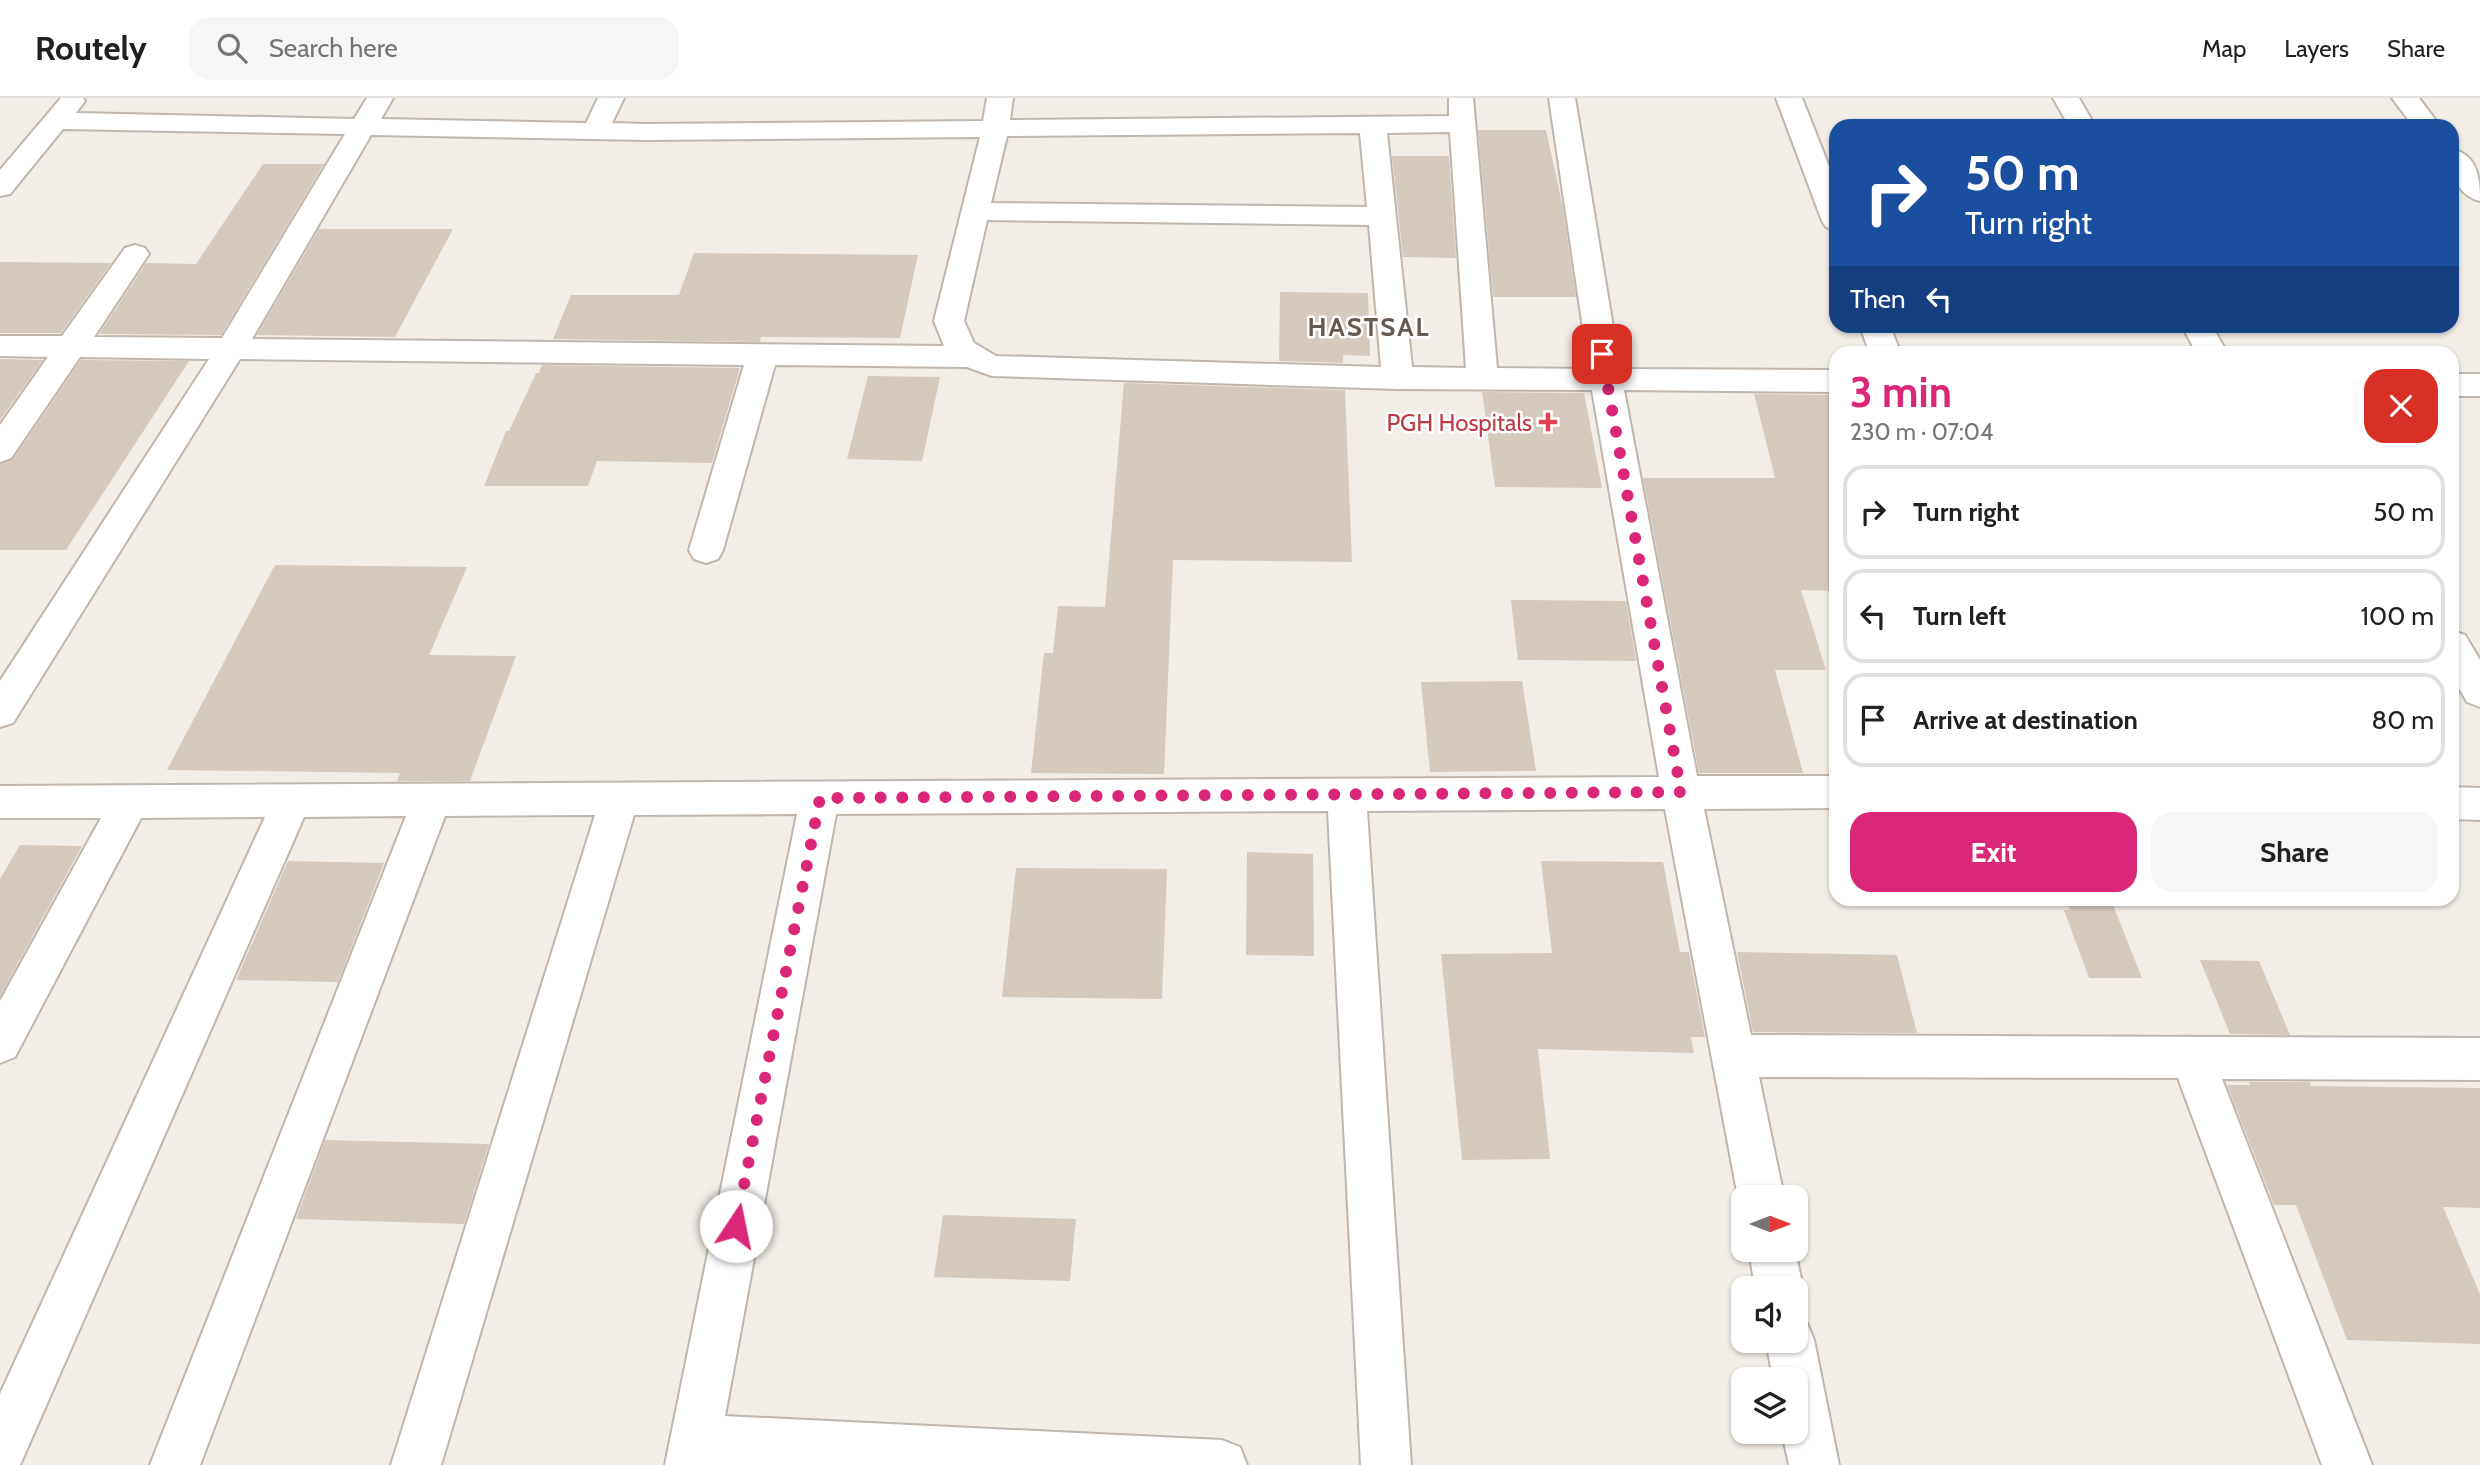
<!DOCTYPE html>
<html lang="en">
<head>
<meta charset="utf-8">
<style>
	body { margin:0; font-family:Cabin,sans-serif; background:#f6f6f6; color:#202124; height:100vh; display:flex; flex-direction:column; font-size:26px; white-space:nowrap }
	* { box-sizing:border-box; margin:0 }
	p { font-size:23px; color:#757577 }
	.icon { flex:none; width:38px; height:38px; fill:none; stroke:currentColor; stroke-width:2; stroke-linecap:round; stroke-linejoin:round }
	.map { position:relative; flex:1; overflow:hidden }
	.panel { position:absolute; left:1829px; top:248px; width:630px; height:560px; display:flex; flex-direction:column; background:#fff; border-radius:21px; box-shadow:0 2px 5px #0004 }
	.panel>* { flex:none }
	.hud { position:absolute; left:1829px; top:21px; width:630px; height:214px; border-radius:21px; box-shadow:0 2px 5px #0004; background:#1a4fa0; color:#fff; overflow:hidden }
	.needle { width:46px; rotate:90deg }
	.tools { position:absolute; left:1731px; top:1087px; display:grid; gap:14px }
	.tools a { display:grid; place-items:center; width:77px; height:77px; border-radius:14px; background:#fff; box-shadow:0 2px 5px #0004; font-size:35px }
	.pin { position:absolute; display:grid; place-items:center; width:60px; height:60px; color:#fff; margin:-30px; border-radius:14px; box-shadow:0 4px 10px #0006 }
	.me { position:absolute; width:77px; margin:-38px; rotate:11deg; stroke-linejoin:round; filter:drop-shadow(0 0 5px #0008) }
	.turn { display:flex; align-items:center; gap:24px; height:147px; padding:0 21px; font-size:32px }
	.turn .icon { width:91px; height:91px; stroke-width:2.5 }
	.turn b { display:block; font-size:49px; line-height:60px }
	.then { display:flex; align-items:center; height:66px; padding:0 21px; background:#0003; gap:14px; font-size:26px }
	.round { display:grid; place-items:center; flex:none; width:74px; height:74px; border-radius:21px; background:#f6f6f6 }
	.overview { display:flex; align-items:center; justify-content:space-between; height:119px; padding:0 21px }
	h1 { font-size:42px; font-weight:700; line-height:52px; color:#db2777 }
	.cta { display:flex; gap:14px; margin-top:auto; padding:14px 21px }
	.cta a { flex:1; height:80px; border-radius:21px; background:#db2777; color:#fff; font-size:28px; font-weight:700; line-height:80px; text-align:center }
	.cta a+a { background:#f6f6f6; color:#202124 }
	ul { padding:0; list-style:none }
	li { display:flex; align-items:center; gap:21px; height:94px; margin:0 14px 10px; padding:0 7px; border:4px solid #e0e0e0; border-radius:21px }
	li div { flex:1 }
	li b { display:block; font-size:26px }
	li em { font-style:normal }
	header { display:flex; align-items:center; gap:42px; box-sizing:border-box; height:98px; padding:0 35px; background:#fff; border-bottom:2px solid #e0e0e0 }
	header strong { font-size:33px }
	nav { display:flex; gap:38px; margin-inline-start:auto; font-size:24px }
	.search { width:490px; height:63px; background:#f6f6f6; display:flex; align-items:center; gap:18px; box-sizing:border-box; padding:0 24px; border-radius:21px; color:#757577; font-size:26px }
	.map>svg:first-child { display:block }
	.building { fill:#d6cabf }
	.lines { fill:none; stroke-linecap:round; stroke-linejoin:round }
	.minor-casing { stroke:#c0b6ac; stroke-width:4 }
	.minor { fill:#fff; fill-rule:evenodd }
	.route { stroke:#db2777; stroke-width:12; stroke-dasharray:0 21.6 }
	.health-dot { fill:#e0444e; stroke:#fff; stroke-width:2.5 }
	.labels { text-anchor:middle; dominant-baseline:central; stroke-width:5; stroke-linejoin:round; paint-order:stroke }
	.health-label { font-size:24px; fill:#be3a42; stroke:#fff; text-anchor:end }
	.far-district-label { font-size:26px; font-weight:bold; letter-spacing:2px; fill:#67594d; stroke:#fff }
</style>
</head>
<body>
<header>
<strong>Routely</strong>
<div class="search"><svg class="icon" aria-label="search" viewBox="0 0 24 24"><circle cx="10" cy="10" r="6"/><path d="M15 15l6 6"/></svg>Search here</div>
<nav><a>Map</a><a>Layers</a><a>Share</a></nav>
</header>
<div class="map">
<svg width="2480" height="1367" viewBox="0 0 2480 1367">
	<rect width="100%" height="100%" fill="#f2ede6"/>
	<g class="building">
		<polygon points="1478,32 1546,32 1563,110 1576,199 1493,199"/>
		<polygon points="1392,58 1449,58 1456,160 1403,159"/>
		<polygon points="263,66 324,66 221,237 99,236 146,165 196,166"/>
		<polygon points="319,131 453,131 395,239 257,237"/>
		<polygon points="694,155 918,157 900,240 761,239 760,244 553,241 571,197 679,197"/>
		<polygon points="0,164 111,165 61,235 0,235"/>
		<polygon points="1280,194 1368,195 1370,258 1343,257 1343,265 1279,263"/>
		<polygon points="0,261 43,262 0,322"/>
		<polygon points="81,262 189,263 66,452 0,452 0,366 13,361"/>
		<polygon points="542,267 740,270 712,365 597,363 588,388 484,388 506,333 509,333 536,275 539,275"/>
		<polygon points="868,278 940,279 922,363 847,361"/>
		<polygon points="1124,285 1345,292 1352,464 1173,462 1164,676 1031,675 1044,555 1053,555 1058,508 1105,509"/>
		<polygon points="1482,294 1584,295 1602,390 1495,389"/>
		<polygon points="1754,296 1836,297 1836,493 1801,492 1826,572 1775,572 1803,675 1699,675 1643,380 1775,380"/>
		<polygon points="275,467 467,469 429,557 516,558 470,683 397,683 400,675 167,672"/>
		<polygon points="1511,502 1626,503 1636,563 1518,562"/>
		<polygon points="1522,583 1536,673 1430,674 1421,584"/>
		<polygon points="20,747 82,748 0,898 0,781"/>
		<polygon points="1247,754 1313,756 1314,858 1246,857"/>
		<polygon points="288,763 384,765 338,884 236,882"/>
		<polygon points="1541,763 1663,764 1680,854 1689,854 1705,939 1691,939 1694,955 1538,951 1550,1061 1462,1062 1441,856 1552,855"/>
		<polygon points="1016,770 1167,771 1162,901 1002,899"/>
		<polygon points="2066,802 2111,802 2142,880 2089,880 2064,812 2070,812"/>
		<polygon points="1737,854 1897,857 1917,935 1753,934"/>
		<polygon points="2200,862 2259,863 2290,937 2230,936"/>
		<polygon points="2249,984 2310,984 2311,988 2480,990 2480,1110 2443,1109 2480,1196 2480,1246 2347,1242 2296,1107 2274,1107 2227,987 2250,987"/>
		<polygon points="325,1042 489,1046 464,1126 296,1121"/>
		<polygon points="943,1117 1076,1121 1070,1183 934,1179"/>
	</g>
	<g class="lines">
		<g class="minor-casing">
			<g id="minor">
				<path d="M61 0H83L85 3 76 15 354 21 367 0H393L381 21 586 25 598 0H624L612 25 646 26 983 23 987 0H1013L1010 22 1449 18V0H1473L1497 270 1589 271 1549 0H1575L1620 271 1836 272V294L1624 292 1697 678H1836V710L1704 711 1751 937 2480 940V982L2222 981 2372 1367H2322L2178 980 1759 979 1784 1099H1743V1111L1738 1099 1665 711 1367 713 1411 1367H1361L1328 713 836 716 725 1318 1222 1342 1240 1349 1247 1367H665L797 716 634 717 441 1367H391L595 717 445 718 200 1367H150L406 718 304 719 20 1367H0V1296L265 719 141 720 15 959 0 965V903L101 720H0V688L1659 679 1592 292 1398 291 992 278 967 269 775 267 723 452 718 461 706 465 694 461 689 452 744 267 240 261 13 625 0 629V583L209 261 80 259 11 360 0 364V327L48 259 0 258V238H62L125 150 135 147 145 150 149 156 94 239 222 240 345 36 63 31 10 96 0 98V72ZM1450 34 1466 270 1412 269 1387 35ZM1360 35 1367 109 991 105 1007 38ZM371 37 646 42 980 39 934 223 944 248 252 241ZM987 122 1369 127 1381 269 996 258 974 245 964 223Z"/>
				<polygon points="1776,0 1802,0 1836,86 1836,132 1826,129 1822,123"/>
				<polygon points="2053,0 2079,0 2095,28 2069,28"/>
				<polygon points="2392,0 2419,0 2440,28 2413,28"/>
				<path d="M2452 51C2478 57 2480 81 2480 103 2455 97 2451 73 2452 51Z"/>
				<polygon points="1860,228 1890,228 1901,256 1870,256"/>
				<polygon points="2182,228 2212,228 2228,256 2197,256"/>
				<rect x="2452" y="276" width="28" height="22"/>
				<polygon points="2452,533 2465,537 2480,562 2480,609 2467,604 2452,578"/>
				<polygon points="2452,689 2480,690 2480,722 2452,721"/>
				<polygon points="1749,1152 1795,1152 1803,1190 1796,1207 1796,1190 1755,1190"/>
				<polygon points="1796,1220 1807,1225 1814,1242 1839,1367 1789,1367 1782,1334 1796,1334 1796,1281 1773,1281 1766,1242 1796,1242"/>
			</g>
		</g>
		<use href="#minor" class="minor"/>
	</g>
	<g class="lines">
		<polyline class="route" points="736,1128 820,700 1681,694 1602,256"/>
	</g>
	<path class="health-dot" d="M1544.5 313.5h7v7h7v7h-7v7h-7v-7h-7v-7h7z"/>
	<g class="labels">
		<g class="health-label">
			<text x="1532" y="324">PGH Hospitals</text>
		</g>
		<g class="far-district-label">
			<text x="1369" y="229">HASTSAL</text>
		</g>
	</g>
</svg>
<div class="tools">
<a><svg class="needle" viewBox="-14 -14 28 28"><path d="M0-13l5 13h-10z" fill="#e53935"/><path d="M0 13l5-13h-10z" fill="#757577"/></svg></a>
<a><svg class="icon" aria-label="sound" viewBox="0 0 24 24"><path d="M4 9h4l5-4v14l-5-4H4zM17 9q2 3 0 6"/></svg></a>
<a><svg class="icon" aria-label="layers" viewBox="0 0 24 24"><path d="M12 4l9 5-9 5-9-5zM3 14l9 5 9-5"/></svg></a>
</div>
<div class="pin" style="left:1602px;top:256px;background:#d93025"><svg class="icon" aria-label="arrive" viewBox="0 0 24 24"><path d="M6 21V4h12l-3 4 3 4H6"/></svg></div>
<svg class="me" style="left:736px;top:1128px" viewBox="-20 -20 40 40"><circle r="19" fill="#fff"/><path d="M0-13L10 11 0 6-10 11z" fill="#db2777"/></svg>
<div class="hud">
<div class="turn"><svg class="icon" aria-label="right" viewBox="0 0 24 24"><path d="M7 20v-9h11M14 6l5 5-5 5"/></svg><div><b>50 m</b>Turn right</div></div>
<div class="then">Then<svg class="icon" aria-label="left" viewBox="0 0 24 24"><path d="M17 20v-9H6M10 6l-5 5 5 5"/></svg></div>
</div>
<section class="panel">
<div class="overview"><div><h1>3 min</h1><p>230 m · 07:04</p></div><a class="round" style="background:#d93025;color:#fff"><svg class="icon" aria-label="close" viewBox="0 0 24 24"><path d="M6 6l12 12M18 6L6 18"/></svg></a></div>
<ul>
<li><svg class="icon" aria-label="right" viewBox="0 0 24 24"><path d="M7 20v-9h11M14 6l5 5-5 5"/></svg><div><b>Turn right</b></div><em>50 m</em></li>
<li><svg class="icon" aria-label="left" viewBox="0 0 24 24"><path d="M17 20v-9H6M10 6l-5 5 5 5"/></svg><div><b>Turn left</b></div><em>100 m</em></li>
<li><svg class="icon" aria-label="arrive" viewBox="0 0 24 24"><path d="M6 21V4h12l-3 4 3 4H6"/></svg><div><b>Arrive at destination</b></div><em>80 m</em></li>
</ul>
<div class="cta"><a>Exit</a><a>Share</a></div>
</section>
</div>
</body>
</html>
